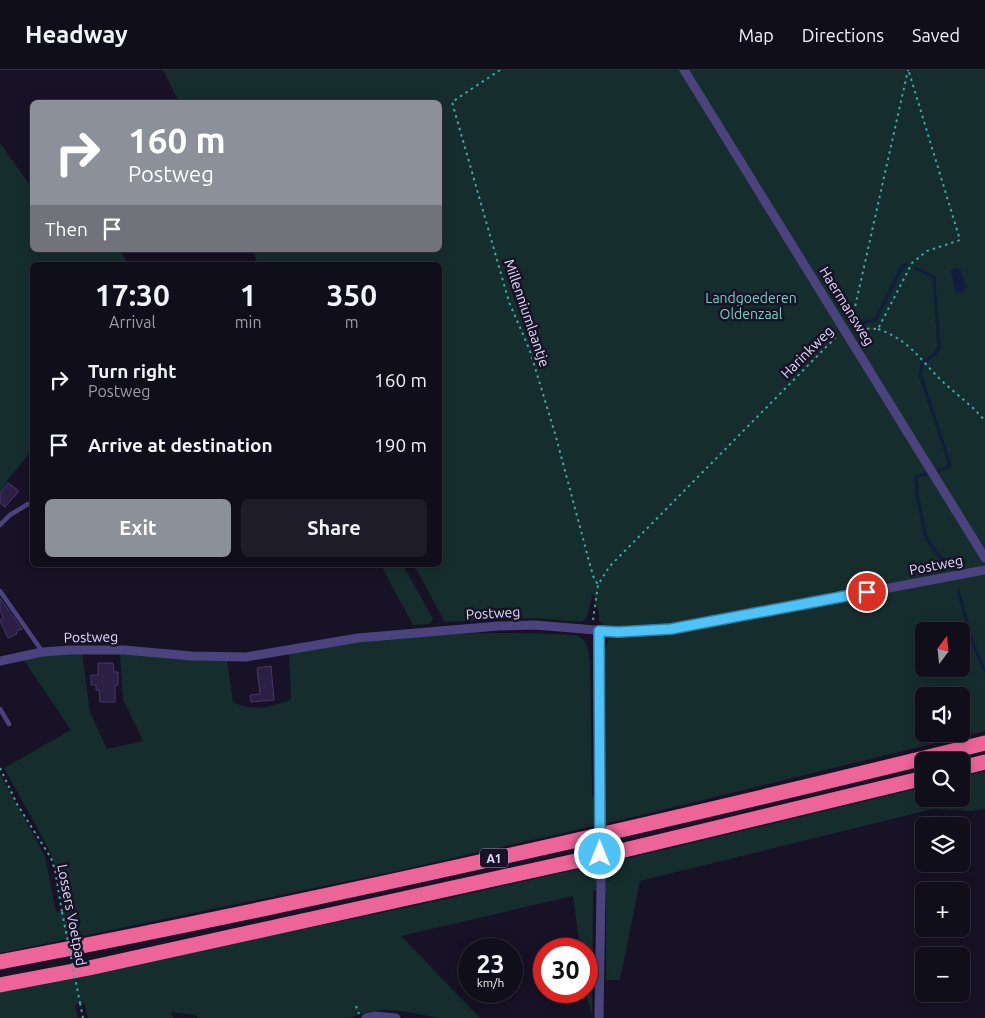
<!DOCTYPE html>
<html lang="en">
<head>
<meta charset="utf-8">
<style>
	body { margin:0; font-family:Ubuntu,sans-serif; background:#1e1c29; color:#f1f3f6; height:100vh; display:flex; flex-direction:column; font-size:19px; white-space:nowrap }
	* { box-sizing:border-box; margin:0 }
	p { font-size:16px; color:#9c9ca3 }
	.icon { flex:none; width:28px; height:28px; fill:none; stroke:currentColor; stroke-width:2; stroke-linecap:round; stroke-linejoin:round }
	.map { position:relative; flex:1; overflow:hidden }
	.side { position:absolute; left:30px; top:192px; width:412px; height:305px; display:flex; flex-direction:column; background:#110e1c; border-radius:8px; box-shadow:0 2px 12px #0003,0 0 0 1px #302e3b }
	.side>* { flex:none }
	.guide { position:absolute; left:30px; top:30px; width:412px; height:152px; border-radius:8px; box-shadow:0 2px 12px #0003,0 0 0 1px #302e3b; background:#8c9099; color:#fff; overflow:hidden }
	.needle { width:32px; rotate:15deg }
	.tools { position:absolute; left:915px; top:552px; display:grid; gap:10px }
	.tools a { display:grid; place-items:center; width:55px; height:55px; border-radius:8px; background:#110e1c; box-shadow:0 2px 12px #0003,0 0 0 1px #302e3b; font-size:25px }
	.speed { position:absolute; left:458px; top:868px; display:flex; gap:10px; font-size:25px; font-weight:700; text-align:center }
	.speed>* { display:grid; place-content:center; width:65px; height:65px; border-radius:50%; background:#110e1c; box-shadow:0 2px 12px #0003,0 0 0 1px #302e3b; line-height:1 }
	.speed small { font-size:12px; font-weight:400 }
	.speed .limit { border:8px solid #d22; background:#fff; color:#111 }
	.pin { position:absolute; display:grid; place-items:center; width:42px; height:42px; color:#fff; margin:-21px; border:2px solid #fff; border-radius:50%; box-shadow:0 1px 5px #0007 }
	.me { position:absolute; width:55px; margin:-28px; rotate:0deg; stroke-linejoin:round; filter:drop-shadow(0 0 4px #0008) }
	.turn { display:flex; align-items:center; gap:18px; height:105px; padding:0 15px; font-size:22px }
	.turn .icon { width:65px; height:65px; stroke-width:2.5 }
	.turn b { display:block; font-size:35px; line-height:42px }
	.then { display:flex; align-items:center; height:48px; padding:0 15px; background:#0003; gap:10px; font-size:19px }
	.eta { display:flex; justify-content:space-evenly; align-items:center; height:85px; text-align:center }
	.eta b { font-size:30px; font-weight:600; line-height:35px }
	.cta { display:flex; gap:10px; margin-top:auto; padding:10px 15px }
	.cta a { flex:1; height:58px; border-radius:8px; background:#8c9099; color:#fff; font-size:20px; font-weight:600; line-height:58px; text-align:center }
	.cta a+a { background:#1e1c29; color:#f1f3f6 }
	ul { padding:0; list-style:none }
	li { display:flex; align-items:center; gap:15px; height:65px; padding:0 15px }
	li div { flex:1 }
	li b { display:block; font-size:19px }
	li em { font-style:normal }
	header { display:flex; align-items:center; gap:30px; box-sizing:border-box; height:70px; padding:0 25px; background:#110e1c; border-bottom:1px solid #302e3b }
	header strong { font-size:24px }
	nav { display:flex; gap:28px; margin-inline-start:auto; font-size:18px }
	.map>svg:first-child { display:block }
	.green { fill:#162d2e; fill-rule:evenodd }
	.water { fill:#111d3f }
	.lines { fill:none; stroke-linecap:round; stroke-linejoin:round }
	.stream { stroke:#111d3f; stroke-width:3 }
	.building { fill:#2b2043; stroke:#46356d }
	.path { stroke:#3fa6aa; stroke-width:2; stroke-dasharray:2.5 4; stroke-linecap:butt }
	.service { stroke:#4b437e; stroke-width:4.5 }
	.minor { stroke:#4b437e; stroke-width:9 }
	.motorway { stroke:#ec6498; stroke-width:15 }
	.path-bridge { stroke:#3fa6aa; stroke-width:2; stroke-dasharray:2.5 4; stroke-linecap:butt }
	.minor-bridge { stroke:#4b437e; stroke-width:9 }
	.route-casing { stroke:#337fa1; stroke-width:12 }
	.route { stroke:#4fc3f7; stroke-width:9 }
	.labels { text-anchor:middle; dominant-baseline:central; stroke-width:5; stroke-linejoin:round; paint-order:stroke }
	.shield { fill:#171225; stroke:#a49eba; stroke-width:1 }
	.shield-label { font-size:12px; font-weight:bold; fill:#e1dafa }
	.park-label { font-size:14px; fill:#6fd2c3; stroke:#171225 }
	.street-label { font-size:14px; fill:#e1dafa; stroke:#171225 }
</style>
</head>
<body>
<header>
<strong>Headway</strong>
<nav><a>Map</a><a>Directions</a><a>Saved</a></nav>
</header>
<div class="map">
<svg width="985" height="948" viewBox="0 0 985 948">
	<rect width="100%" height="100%" fill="#171225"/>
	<g class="green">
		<path d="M163 0H985V661L642 745 396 801 0 883V704L45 786 56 842 66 840 51 783 4 698 71 660 23 589 39 585 82 583 90 642 107 679 143 671 123 629 120 584 227 591 233 632C254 642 270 637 291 630L289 583C383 564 479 560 576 565 588 570 588 579 590 591L592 727 605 724 602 590 604 577 608 572 602 553 599 551V544L593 523 586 549 581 552 535 548 445 552 414 495H440V195H259L252 180H440V32H179ZM924 561H961V599H924ZM924 626H961V664H924Z"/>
		<polygon points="0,73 32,118 32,180 120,180 128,195 32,195 32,380 9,408 0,424"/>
		<polygon points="381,495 403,495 433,549 430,554 413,555"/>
		<path d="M985 701V739L971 741 933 739 640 811 620 910H606V818L593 821 592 945 585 921 586 879H580L573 826 401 866 480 948C467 948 453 948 440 948 408 943 383 933 351 948H198L196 945 171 942 173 948H88L84 933 75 935 78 948H0V922L410 837 651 783 924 717V729H961V707Z"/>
	</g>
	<polygon class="water" points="955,198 961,200 966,218 962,223 955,221 951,200"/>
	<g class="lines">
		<g class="stream">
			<polyline points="915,198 934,207 939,278 935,284 922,294 920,304 950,395 948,397 937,401"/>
			<polyline points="860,254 876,249 903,195 907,195"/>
			<polyline points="929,403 916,407 917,424 926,468 939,486 952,496 953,499"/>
			<polyline points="958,520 973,573 985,602"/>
		</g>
	</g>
	<g class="building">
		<polygon points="8,413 19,421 5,437 0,433 0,424"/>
		<polygon points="0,528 22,559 16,561 17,564 8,568 0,551 3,547 0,540"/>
		<polygon points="98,593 113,593 114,602 118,602 118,615 115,615 115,632 100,632 99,620 96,620 96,615 91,615 91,605 98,605"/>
		<polygon points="271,596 274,630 251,632 250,625 260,624 257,598"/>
	</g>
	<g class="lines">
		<g class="path">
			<polyline points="500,0 452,32 509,232 530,281 556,367 593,506 598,515"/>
			<polyline points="851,255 908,0"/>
			<polyline points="854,258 878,259 912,193 927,181 960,170 909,2"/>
			<path d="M878 259C911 271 919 289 943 312 957 325 973 336 985 351"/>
			<polyline points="593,550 598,515 609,497 838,265"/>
			<polyline points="0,698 17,734 51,788 55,800 62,842"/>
			<polyline points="80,933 83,948"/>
			<polyline points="356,936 359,944"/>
		</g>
		<g class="service">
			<polyline points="0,455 10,445 28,434"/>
			<polyline points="0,521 42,581"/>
			<polyline points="0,639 9,654"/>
		</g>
		<g class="minor">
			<polyline points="684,0 985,488"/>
			<polyline points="599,561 600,729"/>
			<polyline points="0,591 42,582 70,580 124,580 192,586 246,587 358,568 498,556 535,555 619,562 671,559 985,500"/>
			<polyline points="366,948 375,946 396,948"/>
			<polyline points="599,948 601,820"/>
		</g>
		<g class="motorway">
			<polyline points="961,698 985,692"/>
			<path d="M0 892C330 828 658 754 985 673"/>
			<polyline points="0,915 89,898 612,783 924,708"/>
		</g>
		<polyline class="path-bridge" points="62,842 80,933"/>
		<polyline class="minor-bridge" points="600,729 601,820"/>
	</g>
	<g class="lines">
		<g class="route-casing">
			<polyline id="route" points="600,784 599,561 619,562 671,559 867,522"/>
		</g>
		<use href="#route" class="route"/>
	</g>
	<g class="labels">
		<rect class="shield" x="480" y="778.5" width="28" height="19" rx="4"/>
		<g class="shield-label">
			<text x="494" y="788">A1</text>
		</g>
		<g class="park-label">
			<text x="751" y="228">Landgoederen<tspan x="751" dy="16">Oldenzaal</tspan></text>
		</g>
		<g class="street-label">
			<text transform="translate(847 236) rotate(58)">Haermansweg</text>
			<text transform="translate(527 243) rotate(71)">Millenniumlaantje</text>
			<text transform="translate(807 282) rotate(-45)">Harinkweg</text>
			<text transform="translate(936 495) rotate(-11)">Postweg</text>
			<text transform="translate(493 543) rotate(-3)">Postweg</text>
			<text transform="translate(91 567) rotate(-1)">Postweg</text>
			<text transform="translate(72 845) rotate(79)">Lossers Voetpad</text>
		</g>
	</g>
</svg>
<div class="tools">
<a><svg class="needle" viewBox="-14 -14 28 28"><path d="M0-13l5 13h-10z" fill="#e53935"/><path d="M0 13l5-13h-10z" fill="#9c9ca3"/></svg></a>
<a><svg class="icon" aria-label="sound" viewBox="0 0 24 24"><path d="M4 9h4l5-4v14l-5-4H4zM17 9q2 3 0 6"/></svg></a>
<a><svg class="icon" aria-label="search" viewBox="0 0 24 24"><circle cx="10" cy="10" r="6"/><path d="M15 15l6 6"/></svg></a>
<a><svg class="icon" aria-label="layers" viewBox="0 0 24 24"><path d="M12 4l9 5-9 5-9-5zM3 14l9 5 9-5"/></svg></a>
<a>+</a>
<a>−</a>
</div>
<div class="speed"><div>23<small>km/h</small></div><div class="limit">30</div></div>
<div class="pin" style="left:867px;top:522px;background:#d93025"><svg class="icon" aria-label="arrive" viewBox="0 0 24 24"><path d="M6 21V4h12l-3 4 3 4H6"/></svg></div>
<svg class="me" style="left:600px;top:784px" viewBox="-20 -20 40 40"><circle r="17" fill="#4fc3f7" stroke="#fff" stroke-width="3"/><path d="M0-11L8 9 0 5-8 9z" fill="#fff"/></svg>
<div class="guide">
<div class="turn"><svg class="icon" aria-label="right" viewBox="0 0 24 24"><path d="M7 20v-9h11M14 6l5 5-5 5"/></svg><div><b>160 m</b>Postweg</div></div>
<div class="then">Then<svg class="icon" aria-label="arrive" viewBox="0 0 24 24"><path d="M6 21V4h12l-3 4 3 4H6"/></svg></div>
</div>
<section class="side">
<div class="eta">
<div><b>17:30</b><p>Arrival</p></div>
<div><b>1</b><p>min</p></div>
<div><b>350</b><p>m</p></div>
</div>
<ul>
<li><svg class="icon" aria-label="right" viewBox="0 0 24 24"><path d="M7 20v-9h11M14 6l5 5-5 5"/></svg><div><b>Turn right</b><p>Postweg</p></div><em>160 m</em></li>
<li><svg class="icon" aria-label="arrive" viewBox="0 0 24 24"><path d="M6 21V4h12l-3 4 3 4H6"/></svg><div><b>Arrive at destination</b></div><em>190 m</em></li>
</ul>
<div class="cta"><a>Exit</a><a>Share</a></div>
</section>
</div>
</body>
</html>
